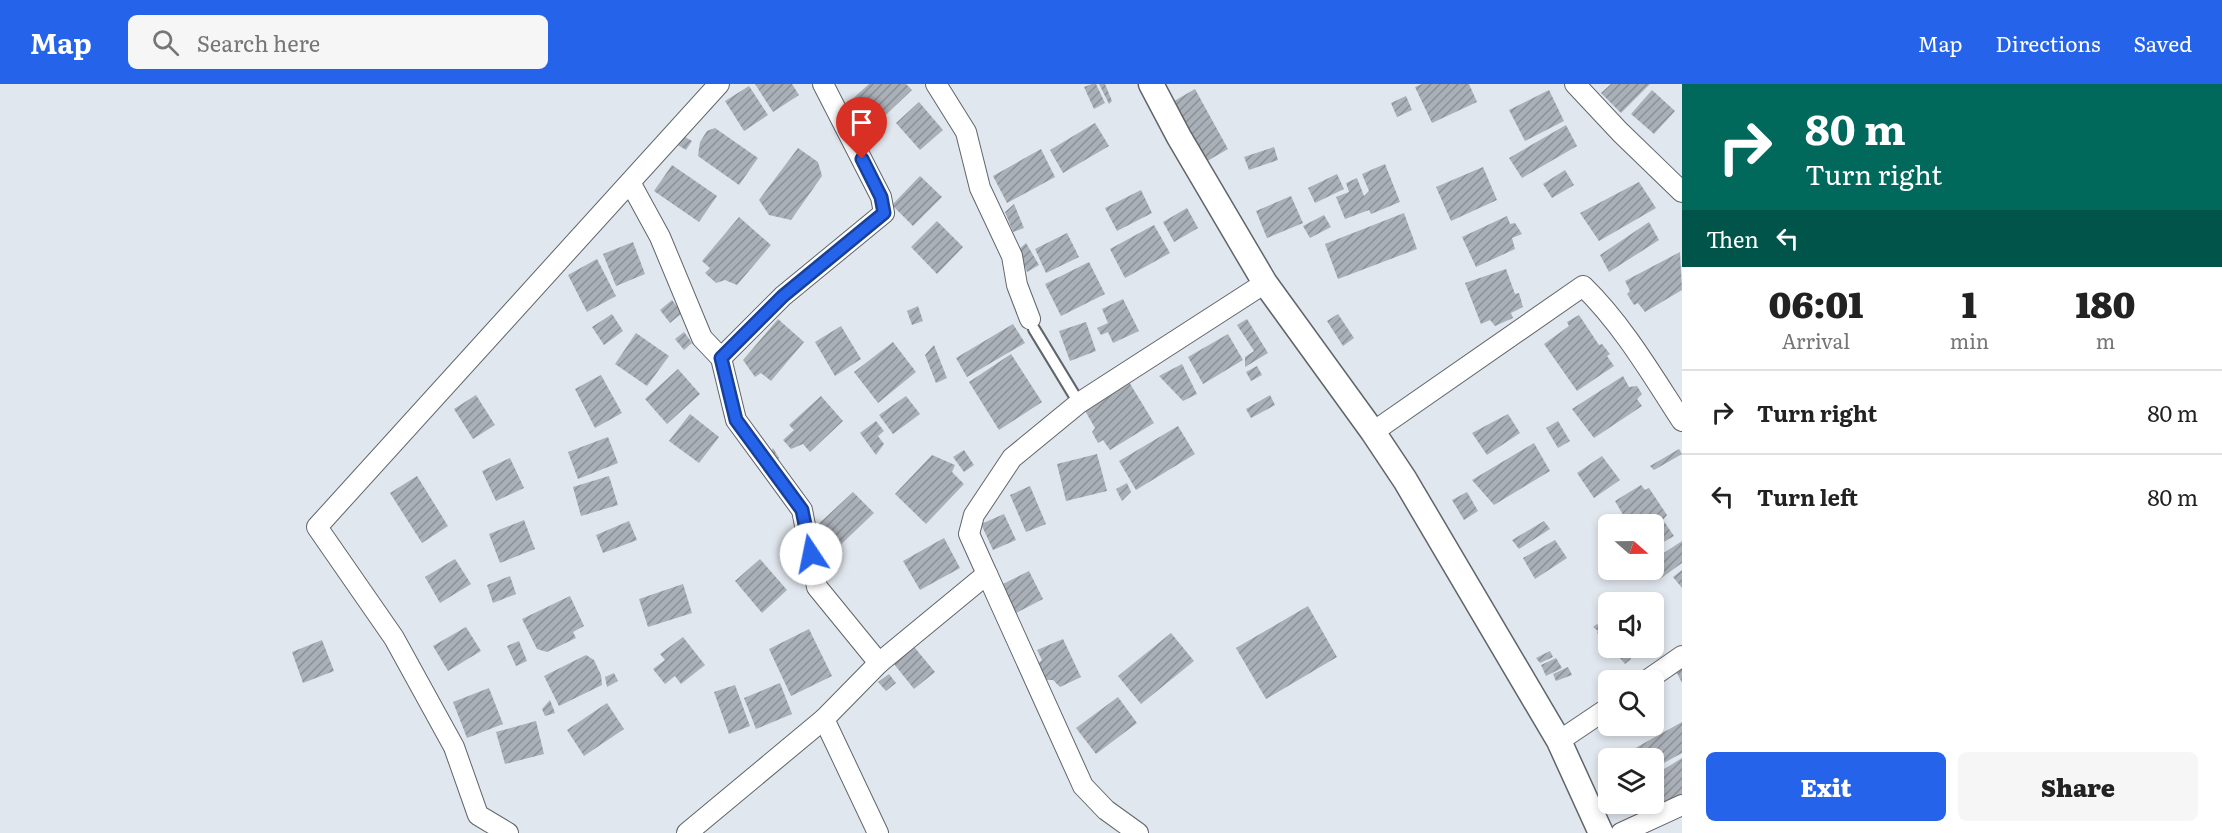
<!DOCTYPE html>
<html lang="en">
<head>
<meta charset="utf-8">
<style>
	body { margin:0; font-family:Literata,serif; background:#f6f6f6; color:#222; height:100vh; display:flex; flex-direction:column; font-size:22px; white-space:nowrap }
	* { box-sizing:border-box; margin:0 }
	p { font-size:20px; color:#767676 }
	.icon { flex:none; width:33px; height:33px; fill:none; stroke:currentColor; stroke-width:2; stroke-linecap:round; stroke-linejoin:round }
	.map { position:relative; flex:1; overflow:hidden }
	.panel { display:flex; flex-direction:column; background:#fff; width:540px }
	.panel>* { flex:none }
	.hud { background:#00695c; color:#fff; overflow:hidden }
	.needle { width:39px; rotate:110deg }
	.controls { position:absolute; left:1598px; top:430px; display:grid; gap:12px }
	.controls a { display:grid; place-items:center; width:66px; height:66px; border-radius:9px; background:#fff; box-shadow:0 3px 9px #0003; font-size:30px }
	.pin { position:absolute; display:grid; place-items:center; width:51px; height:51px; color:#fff; margin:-62px -26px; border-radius:50% 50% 50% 0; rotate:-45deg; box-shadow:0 0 6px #0007 }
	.pin .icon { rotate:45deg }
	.me { position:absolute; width:66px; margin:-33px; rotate:349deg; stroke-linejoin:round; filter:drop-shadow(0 0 4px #0008) }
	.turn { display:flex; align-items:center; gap:21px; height:126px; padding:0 24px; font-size:27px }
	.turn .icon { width:78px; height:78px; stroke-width:2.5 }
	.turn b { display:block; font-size:42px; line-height:51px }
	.then { display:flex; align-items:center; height:57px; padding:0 24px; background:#0003; gap:12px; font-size:22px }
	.eta { display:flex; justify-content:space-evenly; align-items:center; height:102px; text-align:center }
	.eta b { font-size:36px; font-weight:800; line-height:42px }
	.cta { display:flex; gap:12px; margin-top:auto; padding:12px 24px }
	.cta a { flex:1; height:69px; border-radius:9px; background:#2563eb; color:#fff; font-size:24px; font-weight:800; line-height:69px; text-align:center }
	.cta a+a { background:#f6f6f6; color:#222 }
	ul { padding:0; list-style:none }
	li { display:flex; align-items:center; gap:18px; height:84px; padding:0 24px; border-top:2px solid #e0e0e0 }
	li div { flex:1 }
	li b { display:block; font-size:22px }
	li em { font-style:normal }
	header { display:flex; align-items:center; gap:36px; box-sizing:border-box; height:84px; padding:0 30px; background:#2563eb; color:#fff }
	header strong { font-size:28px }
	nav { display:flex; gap:33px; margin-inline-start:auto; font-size:21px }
	.search { width:420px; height:54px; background:#f6f6f6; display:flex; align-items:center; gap:15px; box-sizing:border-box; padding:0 21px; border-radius:9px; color:#767676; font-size:22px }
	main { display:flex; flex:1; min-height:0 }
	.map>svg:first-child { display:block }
	.building { fill:url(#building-hatch) }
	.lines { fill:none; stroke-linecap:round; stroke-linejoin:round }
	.service-casing { stroke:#60656b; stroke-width:14 }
	.minor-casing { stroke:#60656b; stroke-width:22 }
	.tertiary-casing { stroke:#60656b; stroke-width:27 }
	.service { stroke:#fff; stroke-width:10 }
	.minor { stroke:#fff; stroke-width:20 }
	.tertiary { stroke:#fff; stroke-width:24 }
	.route-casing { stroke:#184099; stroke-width:15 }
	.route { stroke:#2563eb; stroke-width:10 }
</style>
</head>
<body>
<header>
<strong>Map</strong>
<div class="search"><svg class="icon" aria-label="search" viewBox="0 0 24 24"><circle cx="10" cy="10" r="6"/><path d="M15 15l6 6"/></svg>Search here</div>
<nav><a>Map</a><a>Directions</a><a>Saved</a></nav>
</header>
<main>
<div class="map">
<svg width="1682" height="749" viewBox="0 0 1682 749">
	<defs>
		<pattern id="building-hatch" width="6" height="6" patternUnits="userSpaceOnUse" patternTransform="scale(1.5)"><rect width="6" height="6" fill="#aab0b7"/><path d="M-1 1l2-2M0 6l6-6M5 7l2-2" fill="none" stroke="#8b9096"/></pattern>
	</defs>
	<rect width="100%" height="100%" fill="#e1e7ee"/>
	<g class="building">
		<polygon points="755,0 792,0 799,11 773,28"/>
		<polygon points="869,0 906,0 912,6 873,43 849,18"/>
		<polygon points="1092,0 1096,0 1105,19 1094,25 1084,3"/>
		<polygon points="1099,0 1105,0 1112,17 1109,20"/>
		<polygon points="1422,0 1469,0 1477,18 1432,39 1415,3"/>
		<polygon points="1611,0 1650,0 1621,29 1601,9"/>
		<polygon points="749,2 768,31 744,47 725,17"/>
		<polygon points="1195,5 1228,65 1202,80 1169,20"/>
		<polygon points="1549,6 1564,37 1525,57 1509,26"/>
		<polygon points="1652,6 1675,27 1654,50 1631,30"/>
		<polygon points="1406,12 1412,26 1397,33 1391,19"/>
		<polygon points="919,18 943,46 920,66 896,39"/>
		<polygon points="1095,39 1109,62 1063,89 1050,66"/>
		<polygon points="1566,41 1577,62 1522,94 1509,74"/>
		<polygon points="715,44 758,74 739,101 698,72 700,58 707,47"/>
		<polygon points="678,49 692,57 686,66 673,58"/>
		<polygon points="1274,63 1278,76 1249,86 1244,73"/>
		<polygon points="798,64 818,78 822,92 791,136 769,131 759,116"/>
		<polygon points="1041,65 1055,93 1007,119 993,92"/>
		<polygon points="1385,80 1400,118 1371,130 1369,126 1345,135 1336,113 1349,108 1346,99 1357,94 1364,112 1369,107 1362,90"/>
		<polygon points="672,81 717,112 699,138 654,107"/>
		<polygon points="1483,83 1497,116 1451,137 1436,103"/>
		<polygon points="1565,86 1574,101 1552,114 1543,100"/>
		<polygon points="1337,90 1344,105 1315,119 1308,104"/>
		<polygon points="920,92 942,113 913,142 892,121"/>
		<polygon points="1639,98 1656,124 1599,157 1580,129"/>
		<polygon points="1141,106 1152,129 1117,147 1105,124"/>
		<polygon points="1291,112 1303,139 1267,154 1256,127"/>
		<polygon points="1014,120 1024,144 1013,148 1005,128"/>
		<polygon points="1187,124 1198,144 1174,158 1163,138"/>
		<polygon points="1404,129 1417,165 1338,195 1325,160"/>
		<polygon points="1324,131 1331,143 1310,154 1303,142"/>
		<polygon points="1507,132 1510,140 1515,139 1522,150 1512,154 1515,165 1476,183 1462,153"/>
		<polygon points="739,133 771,161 737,201 725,196 716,199 705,189 710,184 702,177"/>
		<polygon points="937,137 963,163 937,190 911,163"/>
		<polygon points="1649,138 1659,156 1609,188 1600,171"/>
		<polygon points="1154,141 1170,169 1125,194 1110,165"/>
		<polygon points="1067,149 1079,173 1046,189 1035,165"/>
		<polygon points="633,158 645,190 616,202 603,170"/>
		<polygon points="1026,159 1039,181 1027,188 1018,166"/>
		<polygon points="1680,168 1682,206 1645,228 1638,219 1634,221 1627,210 1630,207 1625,197"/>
		<polygon points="597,175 616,212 587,228 568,191"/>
		<polygon points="1089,178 1105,210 1061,232 1045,200"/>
		<polygon points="1506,185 1515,210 1519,209 1523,223 1511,229 1513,234 1495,242 1490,236 1481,240 1465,199"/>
		<polygon points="1123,215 1139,247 1113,259 1108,248 1101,251 1097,244 1108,239 1102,225"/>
		<polygon points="672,216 682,229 670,239 660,226"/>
		<polygon points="918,222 923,237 912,241 907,227"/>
		<polygon points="612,230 623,247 604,261 592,243"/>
		<polygon points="1338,230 1354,254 1343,262 1327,237"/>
		<polygon points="1579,231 1599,261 1602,260 1610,270 1607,272 1614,282 1577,307 1544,260 1569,242 1567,238"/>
		<polygon points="778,235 804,258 771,297 761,289 755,293 743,276"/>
		<polygon points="1247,235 1268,269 1245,283 1245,273 1254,267 1237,241"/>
		<polygon points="1086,238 1096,267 1070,277 1059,247"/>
		<polygon points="1013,240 1025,259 967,293 956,274"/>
		<polygon points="841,242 861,275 835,292 815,258"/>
		<polygon points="684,248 692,259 684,266 675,255"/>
		<polygon points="636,249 669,272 647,302 615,280"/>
		<polygon points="1228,250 1243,276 1203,300 1188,273"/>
		<polygon points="893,258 916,288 878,319 854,288"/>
		<polygon points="934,261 947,294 936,299 925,271"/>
		<polygon points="1011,270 1042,318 999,346 969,298"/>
		<polygon points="1182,280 1197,310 1183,317 1159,292"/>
		<polygon points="1257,282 1262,291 1251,297 1246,288"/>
		<polygon points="678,285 700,310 667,340 645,315"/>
		<polygon points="601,291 622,329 595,344 575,305"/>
		<polygon points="1623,292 1629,303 1637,302 1642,310 1637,315 1642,322 1594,354 1572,325"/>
		<polygon points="1129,298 1154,339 1110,366 1103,356 1098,359 1092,348 1095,344 1084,325"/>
		<polygon points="476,311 495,341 473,355 454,325"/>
		<polygon points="1270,311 1275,321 1251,334 1246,325"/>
		<polygon points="821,312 843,337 810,368 803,360 791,365 783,356 794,346 789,341"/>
		<polygon points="906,312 920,330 893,350 879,331"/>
		<polygon points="690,330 719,353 699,379 669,357"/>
		<polygon points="1508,330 1520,349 1487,371 1472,349"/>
		<polygon points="876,337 884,347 878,352 884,360 876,371 860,349"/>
		<polygon points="1558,337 1570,357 1558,364 1546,344"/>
		<polygon points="1178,342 1195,370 1136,406 1119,377"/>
		<polygon points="608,353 618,379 578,395 568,368"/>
		<polygon points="1534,359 1550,387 1494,421 1472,396"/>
		<polygon points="773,364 779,374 775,381 769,372"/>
		<polygon points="1679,365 1682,370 1654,386 1650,382"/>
		<polygon points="964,366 974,381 964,388 953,373"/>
		<polygon points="1097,370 1107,407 1066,417 1057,380"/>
		<polygon points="932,371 955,381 952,388 964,400 926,440 895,410"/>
		<polygon points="1602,372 1620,396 1594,414 1577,389"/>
		<polygon points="510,374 524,404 496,417 482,387"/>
		<polygon points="417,392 448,442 422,459 390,409"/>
		<polygon points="609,392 618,421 581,432 573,403"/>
		<polygon points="1127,399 1131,408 1122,417 1116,405"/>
		<polygon points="1641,401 1645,406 1649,404 1667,431 1663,436 1674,452 1653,464 1653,441 1629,441 1615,417"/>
		<polygon points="1030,402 1046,440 1026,448 1010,411"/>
		<polygon points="853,408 874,429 833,468 812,446"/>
		<polygon points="1467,408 1478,427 1464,436 1452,416"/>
		<polygon points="1004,430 1016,456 993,466 981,440"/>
		<polygon points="524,436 535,465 500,479 489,450"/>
		<polygon points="629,437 637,456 603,469 596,451"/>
		<polygon points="1544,437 1550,445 1519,465 1512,456"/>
		<polygon points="944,454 960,484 920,506 903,477"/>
		<polygon points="1555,456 1567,474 1535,495 1523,474"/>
		<polygon points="1682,457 1682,479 1660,495 1653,485 1653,476"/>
		<polygon points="455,475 471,500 440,519 425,493"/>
		<polygon points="760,475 787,506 762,529 735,497"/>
		<polygon points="1682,486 1682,504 1673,493"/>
		<polygon points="1029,487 1043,515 1014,530 999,502"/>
		<polygon points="510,492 516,510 493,519 487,501"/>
		<polygon points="683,500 692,529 648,543 639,515"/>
		<polygon points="570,512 584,542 573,548 576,554 547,568 537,565 522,535"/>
		<polygon points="1308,522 1337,573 1266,615 1236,564"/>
		<polygon points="1597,540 1608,550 1608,557 1597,549 1598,547 1593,543"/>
		<polygon points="466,543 481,567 448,587 433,562"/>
		<polygon points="809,545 832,592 791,612 769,565"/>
		<polygon points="1171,549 1194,577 1141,620 1118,592"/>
		<polygon points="683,553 705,581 681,600 675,592 665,600 653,585 665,576 660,570"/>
		<polygon points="1063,555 1081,593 1060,603 1053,596 1045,596 1034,583 1042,576 1037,566"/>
		<polygon points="322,556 334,587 303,599 292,568"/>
		<polygon points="519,557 527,577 516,582 507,562"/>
		<polygon points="910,558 935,588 914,605 890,575"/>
		<polygon points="1620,564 1624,564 1631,575 1625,580 1615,568"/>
		<polygon points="1550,567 1553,573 1540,579 1536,574"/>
		<polygon points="586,571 594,576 601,591 602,601 559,622 544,592"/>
		<polygon points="1556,574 1562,584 1546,592 1541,581"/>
		<polygon points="1568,583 1572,591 1556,597 1553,590"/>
		<polygon points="1682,585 1682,599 1676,587"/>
		<polygon points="614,589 618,597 607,603 605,593"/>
		<polygon points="889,590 896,599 886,607 878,598"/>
		<polygon points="780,599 792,630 756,645 744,614"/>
		<polygon points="735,601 750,642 729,650 714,608"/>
		<polygon points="489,604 503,640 467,654 453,618"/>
		<polygon points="1118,613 1137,639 1096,670 1076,644"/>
		<polygon points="550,616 555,629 545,632 542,625"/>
		<polygon points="607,619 624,645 584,672 567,646"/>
		<polygon points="536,637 544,670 505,680 496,648"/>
		<polygon points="1682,638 1682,669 1653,685 1653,675 1634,675 1630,667"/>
		<polygon points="1682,674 1682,714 1665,724 1653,708 1653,692"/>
	</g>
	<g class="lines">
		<g class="service-casing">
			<polyline id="service" points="1034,245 1079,319"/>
		</g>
		<g class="minor-casing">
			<g id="minor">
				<polyline points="936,0 966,48 980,104 1012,172 1017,201 1030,235"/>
				<polyline points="1575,0 1620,48 1682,108"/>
				<polyline points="631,100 660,153 702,254 721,274 736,336 802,426 817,503 879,579"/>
				<polyline points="721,274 783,212 884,129 881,113 823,0"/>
				<path d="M1373 348 1583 202C1623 241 1652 291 1682 337"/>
				<polyline points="987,490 1083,702 1106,726 1138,749"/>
				<polyline points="1646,597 1682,572"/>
				<polyline points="1559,657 1608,624"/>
				<polyline points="508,749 478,731 454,663 394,554 317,443 719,0"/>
				<polyline points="687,749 824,635"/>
				<polyline points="878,749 824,635 879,579 987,490 969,450 974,431 1012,374 1079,319 1265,199"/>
				<polyline points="1621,749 1682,721"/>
			</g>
		</g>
		<g class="tertiary-casing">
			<polyline id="tertiary" points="1151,0 1179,53 1265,199 1373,348 1405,396 1559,657 1601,749"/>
		</g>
		<use href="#service" class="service"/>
		<use href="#minor" class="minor"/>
		<use href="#tertiary" class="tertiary"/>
	</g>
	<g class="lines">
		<g class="route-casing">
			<polyline id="route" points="811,470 802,426 736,336 721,274 783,212 884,129 881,113 862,75"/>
		</g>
		<use href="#route" class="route"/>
	</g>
</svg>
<div class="controls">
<a><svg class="needle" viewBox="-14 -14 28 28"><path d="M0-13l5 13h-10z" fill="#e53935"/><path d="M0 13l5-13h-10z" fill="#767676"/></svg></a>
<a><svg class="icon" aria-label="sound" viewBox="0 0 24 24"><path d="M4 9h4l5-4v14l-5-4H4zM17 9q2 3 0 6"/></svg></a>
<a><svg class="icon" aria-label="search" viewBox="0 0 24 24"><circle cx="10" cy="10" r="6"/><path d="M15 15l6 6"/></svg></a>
<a><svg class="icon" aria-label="layers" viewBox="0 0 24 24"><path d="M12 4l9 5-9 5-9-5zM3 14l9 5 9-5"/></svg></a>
</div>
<div class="pin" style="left:862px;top:75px;background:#d93025"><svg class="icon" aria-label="arrive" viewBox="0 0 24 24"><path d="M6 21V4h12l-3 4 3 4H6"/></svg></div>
<svg class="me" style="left:811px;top:470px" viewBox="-20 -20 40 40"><circle r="19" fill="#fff"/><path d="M0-13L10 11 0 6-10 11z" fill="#2563eb"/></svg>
</div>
<section class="panel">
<div class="hud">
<div class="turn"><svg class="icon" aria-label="right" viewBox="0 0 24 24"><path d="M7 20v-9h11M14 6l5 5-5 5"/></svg><div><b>80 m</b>Turn right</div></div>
<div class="then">Then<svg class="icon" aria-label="left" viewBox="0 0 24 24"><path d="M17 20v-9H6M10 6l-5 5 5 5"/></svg></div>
</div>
<div class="eta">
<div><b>06:01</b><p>Arrival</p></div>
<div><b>1</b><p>min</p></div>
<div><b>180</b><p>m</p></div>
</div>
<ul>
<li><svg class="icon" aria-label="right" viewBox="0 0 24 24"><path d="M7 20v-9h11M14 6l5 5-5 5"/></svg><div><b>Turn right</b></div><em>80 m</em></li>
<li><svg class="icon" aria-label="left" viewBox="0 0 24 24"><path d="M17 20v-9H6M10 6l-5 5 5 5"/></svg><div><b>Turn left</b></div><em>80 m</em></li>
</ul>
<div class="cta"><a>Exit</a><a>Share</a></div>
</section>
</main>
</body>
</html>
